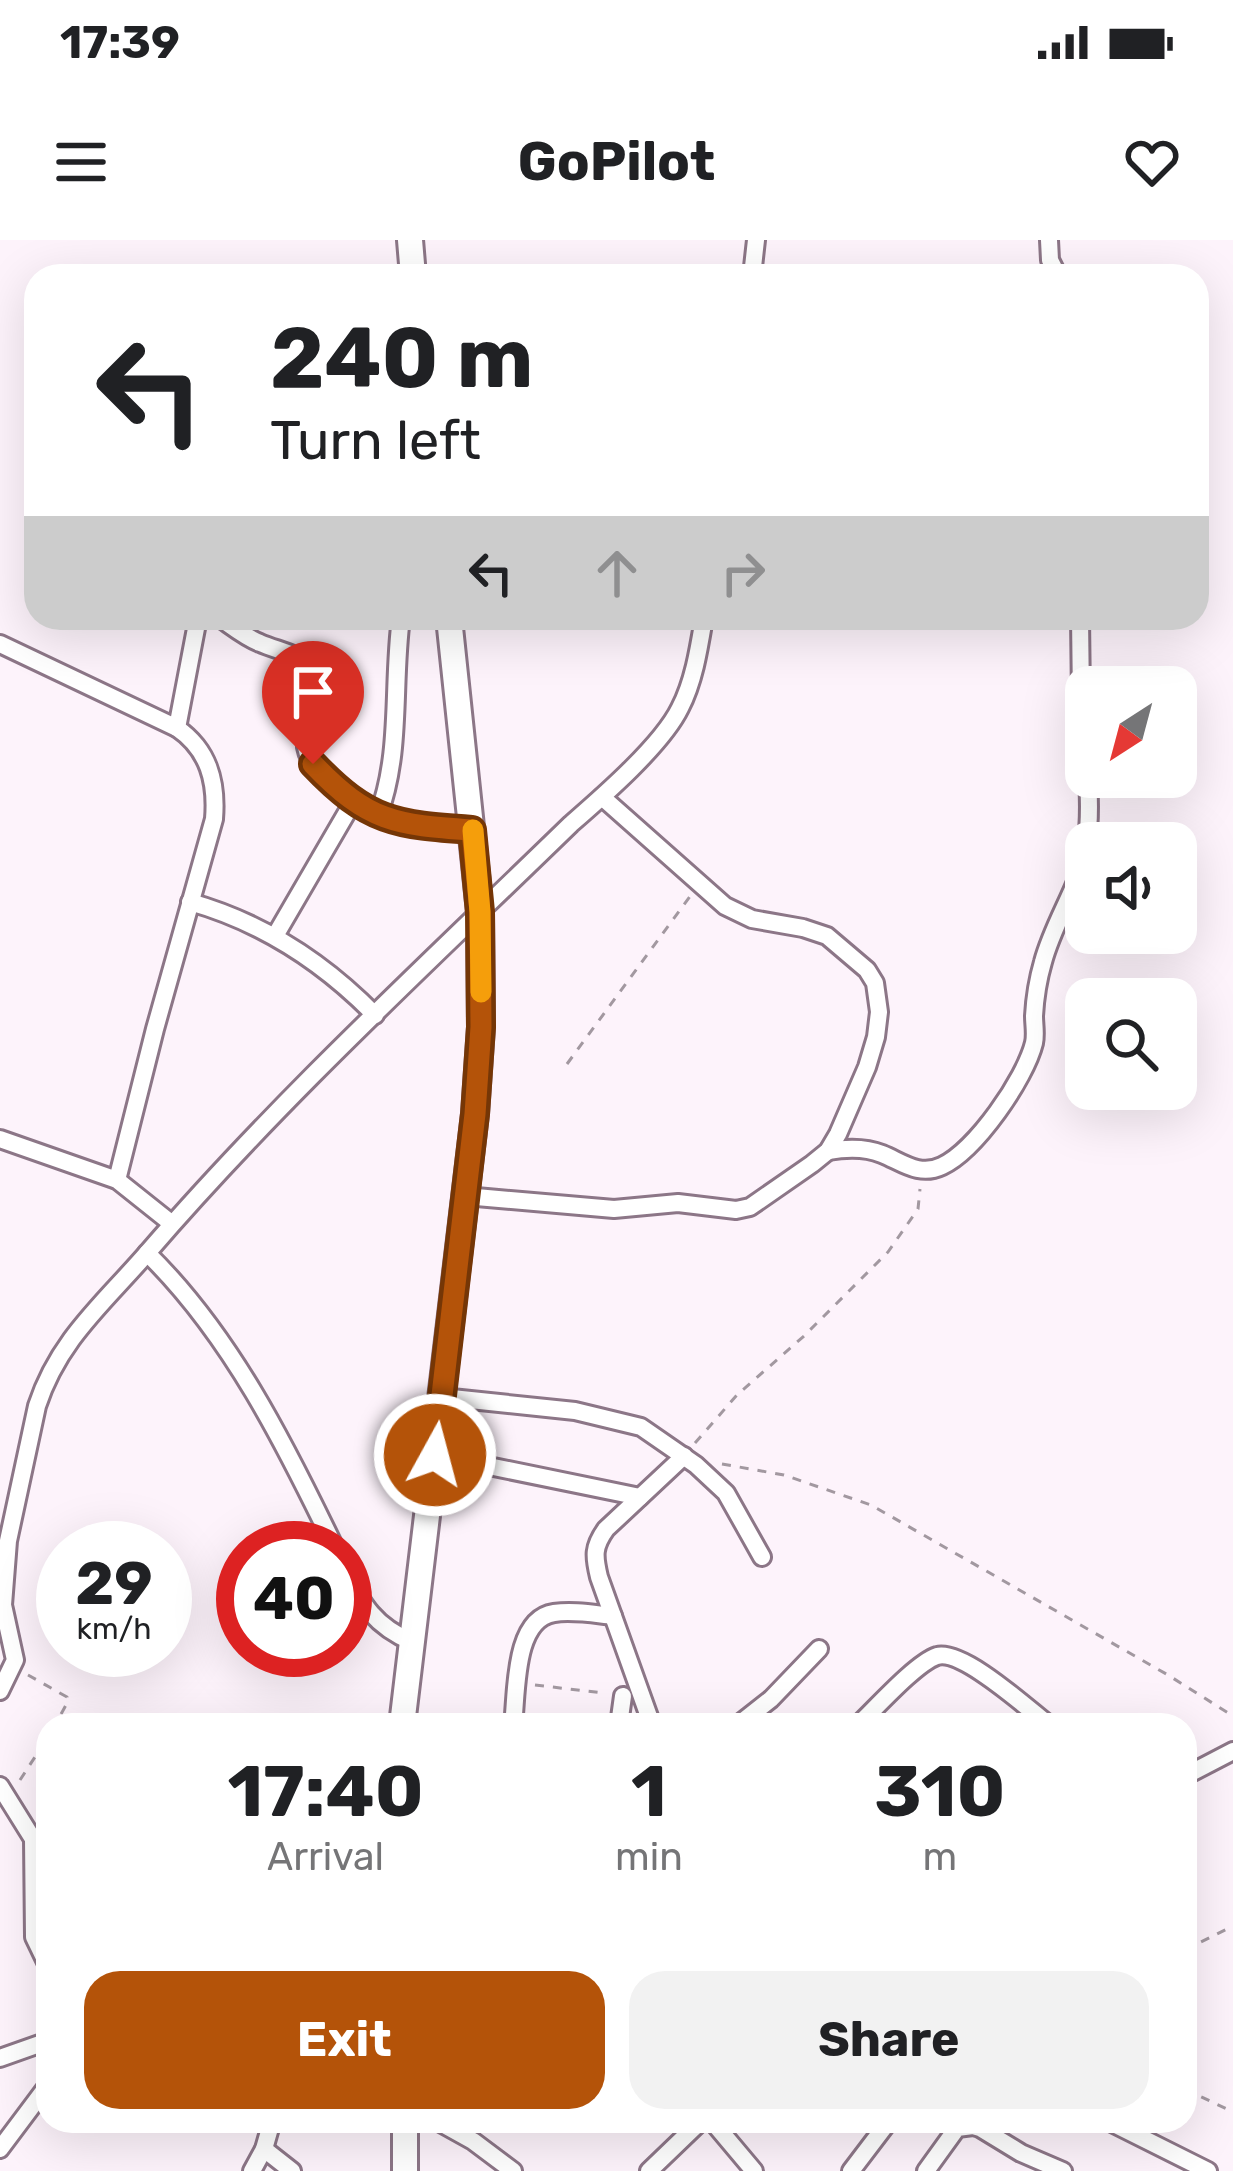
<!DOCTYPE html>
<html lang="en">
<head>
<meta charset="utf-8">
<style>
	body { margin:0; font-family:Rubik,sans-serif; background:#f2f2f2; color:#202124; height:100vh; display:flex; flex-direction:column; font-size:45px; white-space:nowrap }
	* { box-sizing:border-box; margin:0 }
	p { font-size:39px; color:#757577 }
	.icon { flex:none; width:66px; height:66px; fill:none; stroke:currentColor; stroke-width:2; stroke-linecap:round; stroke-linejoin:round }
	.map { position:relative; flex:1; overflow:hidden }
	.sheet { position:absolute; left:36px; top:1473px; width:1161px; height:420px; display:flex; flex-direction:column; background:#fff; border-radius:36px; box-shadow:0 12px 48px #0002 }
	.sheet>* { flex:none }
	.top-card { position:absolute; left:24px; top:24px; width:1185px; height:366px; border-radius:36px; box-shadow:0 12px 48px #0002; background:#fff; color:#202124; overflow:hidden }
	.needle { width:78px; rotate:216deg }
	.tools { position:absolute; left:1065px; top:426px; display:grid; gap:24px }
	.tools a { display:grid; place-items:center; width:132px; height:132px; border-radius:24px; background:#fff; box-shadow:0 12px 48px #0002; font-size:60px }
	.speed { position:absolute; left:36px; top:1281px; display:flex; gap:24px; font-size:60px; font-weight:700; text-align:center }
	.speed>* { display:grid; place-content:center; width:156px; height:156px; border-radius:50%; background:#fff; box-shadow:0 12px 48px #0002; line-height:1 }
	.speed small { font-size:30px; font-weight:400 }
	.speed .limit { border:18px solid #d22; background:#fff; color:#111 }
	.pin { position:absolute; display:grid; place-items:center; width:102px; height:102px; color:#fff; margin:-123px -51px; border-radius:50% 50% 50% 0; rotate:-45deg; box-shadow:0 0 12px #0007 }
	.pin .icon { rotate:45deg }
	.me { position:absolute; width:132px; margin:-66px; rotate:7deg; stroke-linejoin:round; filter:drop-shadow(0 0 9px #0008) }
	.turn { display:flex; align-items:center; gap:42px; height:252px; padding:0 48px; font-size:54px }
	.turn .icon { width:156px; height:156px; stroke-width:2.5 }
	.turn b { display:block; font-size:84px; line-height:102px }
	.lanes { display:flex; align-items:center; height:114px; padding:0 48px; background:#0003; justify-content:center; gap:60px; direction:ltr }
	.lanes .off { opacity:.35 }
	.eta { display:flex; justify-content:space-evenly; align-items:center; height:204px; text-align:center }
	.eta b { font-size:72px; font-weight:700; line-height:84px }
	.action { display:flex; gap:24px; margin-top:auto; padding:24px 48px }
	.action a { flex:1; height:138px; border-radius:36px; background:#b45309; color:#fff; font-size:48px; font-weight:700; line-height:138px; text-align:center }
	.action a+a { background:#f2f2f2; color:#202124 }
	.status { display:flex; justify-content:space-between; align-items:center; height:84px; padding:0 60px; background:#fff; direction:ltr }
	.status svg { height:33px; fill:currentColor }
	header { display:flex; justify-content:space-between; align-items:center; height:156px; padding:0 48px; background:#fff; font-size:54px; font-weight:700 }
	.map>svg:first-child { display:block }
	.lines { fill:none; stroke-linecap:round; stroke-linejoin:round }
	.street-casing { stroke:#8c7687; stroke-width:22 }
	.secondary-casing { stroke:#8c7687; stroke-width:30 }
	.path { stroke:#a298a0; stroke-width:3; stroke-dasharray:9 9; stroke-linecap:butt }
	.street { stroke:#fff; stroke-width:16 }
	.secondary { stroke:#fff; stroke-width:24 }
	.route-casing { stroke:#753606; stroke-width:30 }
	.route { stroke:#b45309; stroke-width:21 }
	.slow { stroke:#f59e0b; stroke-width:21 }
</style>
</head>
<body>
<div class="status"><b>17:39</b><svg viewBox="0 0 49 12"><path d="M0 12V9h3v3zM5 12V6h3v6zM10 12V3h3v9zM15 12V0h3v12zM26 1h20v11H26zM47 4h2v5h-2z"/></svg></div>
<header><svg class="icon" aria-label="menu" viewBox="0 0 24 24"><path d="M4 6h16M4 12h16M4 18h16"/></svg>GoPilot<svg class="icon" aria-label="heart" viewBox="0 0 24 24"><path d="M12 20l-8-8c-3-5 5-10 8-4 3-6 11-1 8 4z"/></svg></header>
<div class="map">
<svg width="1233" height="1931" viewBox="0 0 1233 1931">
	<rect width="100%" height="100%" fill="#fdf3fb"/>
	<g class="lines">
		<g class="street-casing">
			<g id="street">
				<polyline points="1049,0 1050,20 1058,36"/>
				<polyline points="752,36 756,0"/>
				<path d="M220 378C233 387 245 397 260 403 285 414 322 416 319 452 317 470 310 489 306 507 309 524 321 534 333 544 379 585 414 587 472 590"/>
				<polyline points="1080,378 1081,459 1086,511"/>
				<path d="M0 404 177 488C209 510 217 542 214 579L155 789 117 940"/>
				<polyline points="177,488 198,378"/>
				<path d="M378 576C402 512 392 445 401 378"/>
				<path d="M190 662C261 682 323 722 375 775"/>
				<polyline points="275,696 353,562"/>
				<polyline points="0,899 117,940 171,983"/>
				<path d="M828 911C845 908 865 907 882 914 902 922 919 937 942 926 976 910 1025 839 1034 803 1036 794 1034 785 1034 776 1035 758 1038 739 1043 722 1051 692 1067 665 1078 637 1090 606 1090 570 1088 537"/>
				<polyline points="465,956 614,969 678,963 736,970 750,967 812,924 828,911 838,894 867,827 876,797 879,772 875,743 867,730 827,696 803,688 752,679 725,666 602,557"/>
				<path d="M147 1013C230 1094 285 1204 335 1308"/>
				<polyline points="442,1157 575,1171 641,1187 696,1225 726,1253 762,1317"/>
				<polyline points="435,1215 640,1257"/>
				<path d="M345 1330C362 1365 375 1386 412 1402"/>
				<path d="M0 1451 15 1420 3 1365 8 1301 37 1166C59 1099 104 1063 148 1012 279 860 427 724 571 584 602 557 662 505 680 468 694 441 699 408 704 378"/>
				<path d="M513 1485C517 1454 513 1379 554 1373 573 1370 594 1374 613 1376"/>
				<polyline points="619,1485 623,1456"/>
				<path d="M652 1485 599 1337C594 1316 593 1307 606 1289L684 1216"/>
				<polyline points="738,1485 771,1459 819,1409"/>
				<path d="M858 1485C876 1468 916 1423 937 1416 963 1409 1028 1469 1049 1485"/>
				<polyline points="1185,1536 1233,1511"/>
				<polyline points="0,1546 33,1599 34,1697 48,1726"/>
				<polyline points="0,1818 48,1801"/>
				<polyline points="437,1881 473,1901 513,1931"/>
				<polyline points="712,1881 754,1931"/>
				<polyline points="1108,1881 1208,1931"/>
				<polyline points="0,1909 48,1845"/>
				<polyline points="264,1909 292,1931"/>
				<polyline points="252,1931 264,1909 272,1881"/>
				<polyline points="649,1931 701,1881"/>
				<polyline points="851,1931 889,1881"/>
				<polyline points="926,1931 957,1888 973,1886 980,1888 1021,1913 1063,1931"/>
			</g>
		</g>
		<g class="secondary-casing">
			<g id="secondary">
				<polyline points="410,0 413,36"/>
				<polyline points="402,1485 475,874 481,787 480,672 449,378"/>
				<polyline points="405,1881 405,1931"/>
			</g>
		</g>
		<g class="path">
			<polyline points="567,824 691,655"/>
			<polyline points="695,1203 737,1155 804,1096 888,1012 918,969 920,949"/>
			<polyline points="722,1224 784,1235 871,1265 1168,1435 1233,1476"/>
			<polyline points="28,1435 67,1457 66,1465 55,1485"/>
			<polyline points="535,1445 603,1453"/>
			<polyline points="20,1540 48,1497"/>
			<polyline points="1185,1710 1233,1686"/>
			<polyline points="1185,1849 1233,1872"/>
		</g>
		<use href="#street" class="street"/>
		<use href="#secondary" class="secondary"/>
	</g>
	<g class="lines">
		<g class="route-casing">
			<path id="route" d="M313 524C368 582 396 585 472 590L480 672 481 787 475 874 435 1215"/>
		</g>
		<use href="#route" class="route"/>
		<polyline class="slow" points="473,590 480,672 481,752"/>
	</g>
</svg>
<div class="tools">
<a><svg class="needle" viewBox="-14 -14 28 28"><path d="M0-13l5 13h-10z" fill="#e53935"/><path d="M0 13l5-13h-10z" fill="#757577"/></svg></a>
<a><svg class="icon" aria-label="sound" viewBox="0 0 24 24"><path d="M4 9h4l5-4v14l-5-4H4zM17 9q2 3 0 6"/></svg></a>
<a><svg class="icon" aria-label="search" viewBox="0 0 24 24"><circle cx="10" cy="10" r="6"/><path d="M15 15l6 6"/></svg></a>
</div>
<div class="speed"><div>29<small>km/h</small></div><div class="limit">40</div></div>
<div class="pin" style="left:313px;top:524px;background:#d93025"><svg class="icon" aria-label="arrive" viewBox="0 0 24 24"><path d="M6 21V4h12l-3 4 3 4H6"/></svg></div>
<svg class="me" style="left:435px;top:1215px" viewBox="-20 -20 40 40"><circle r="17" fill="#b45309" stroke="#fff" stroke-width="3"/><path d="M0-11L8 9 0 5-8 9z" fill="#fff"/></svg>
<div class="top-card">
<div class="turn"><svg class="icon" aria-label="left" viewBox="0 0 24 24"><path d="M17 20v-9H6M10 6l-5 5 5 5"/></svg><div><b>240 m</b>Turn left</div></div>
<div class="lanes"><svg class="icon" aria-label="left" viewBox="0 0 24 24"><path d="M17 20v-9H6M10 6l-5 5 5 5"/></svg><svg class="icon off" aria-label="ahead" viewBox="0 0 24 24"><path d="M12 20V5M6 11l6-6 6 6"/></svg><svg class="icon off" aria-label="right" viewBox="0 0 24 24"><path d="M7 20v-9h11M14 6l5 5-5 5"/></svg></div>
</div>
<section class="sheet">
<div class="eta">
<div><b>17:40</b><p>Arrival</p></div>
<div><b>1</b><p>min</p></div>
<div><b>310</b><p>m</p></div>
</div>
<div class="action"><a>Exit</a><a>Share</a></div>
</section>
</div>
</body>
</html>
